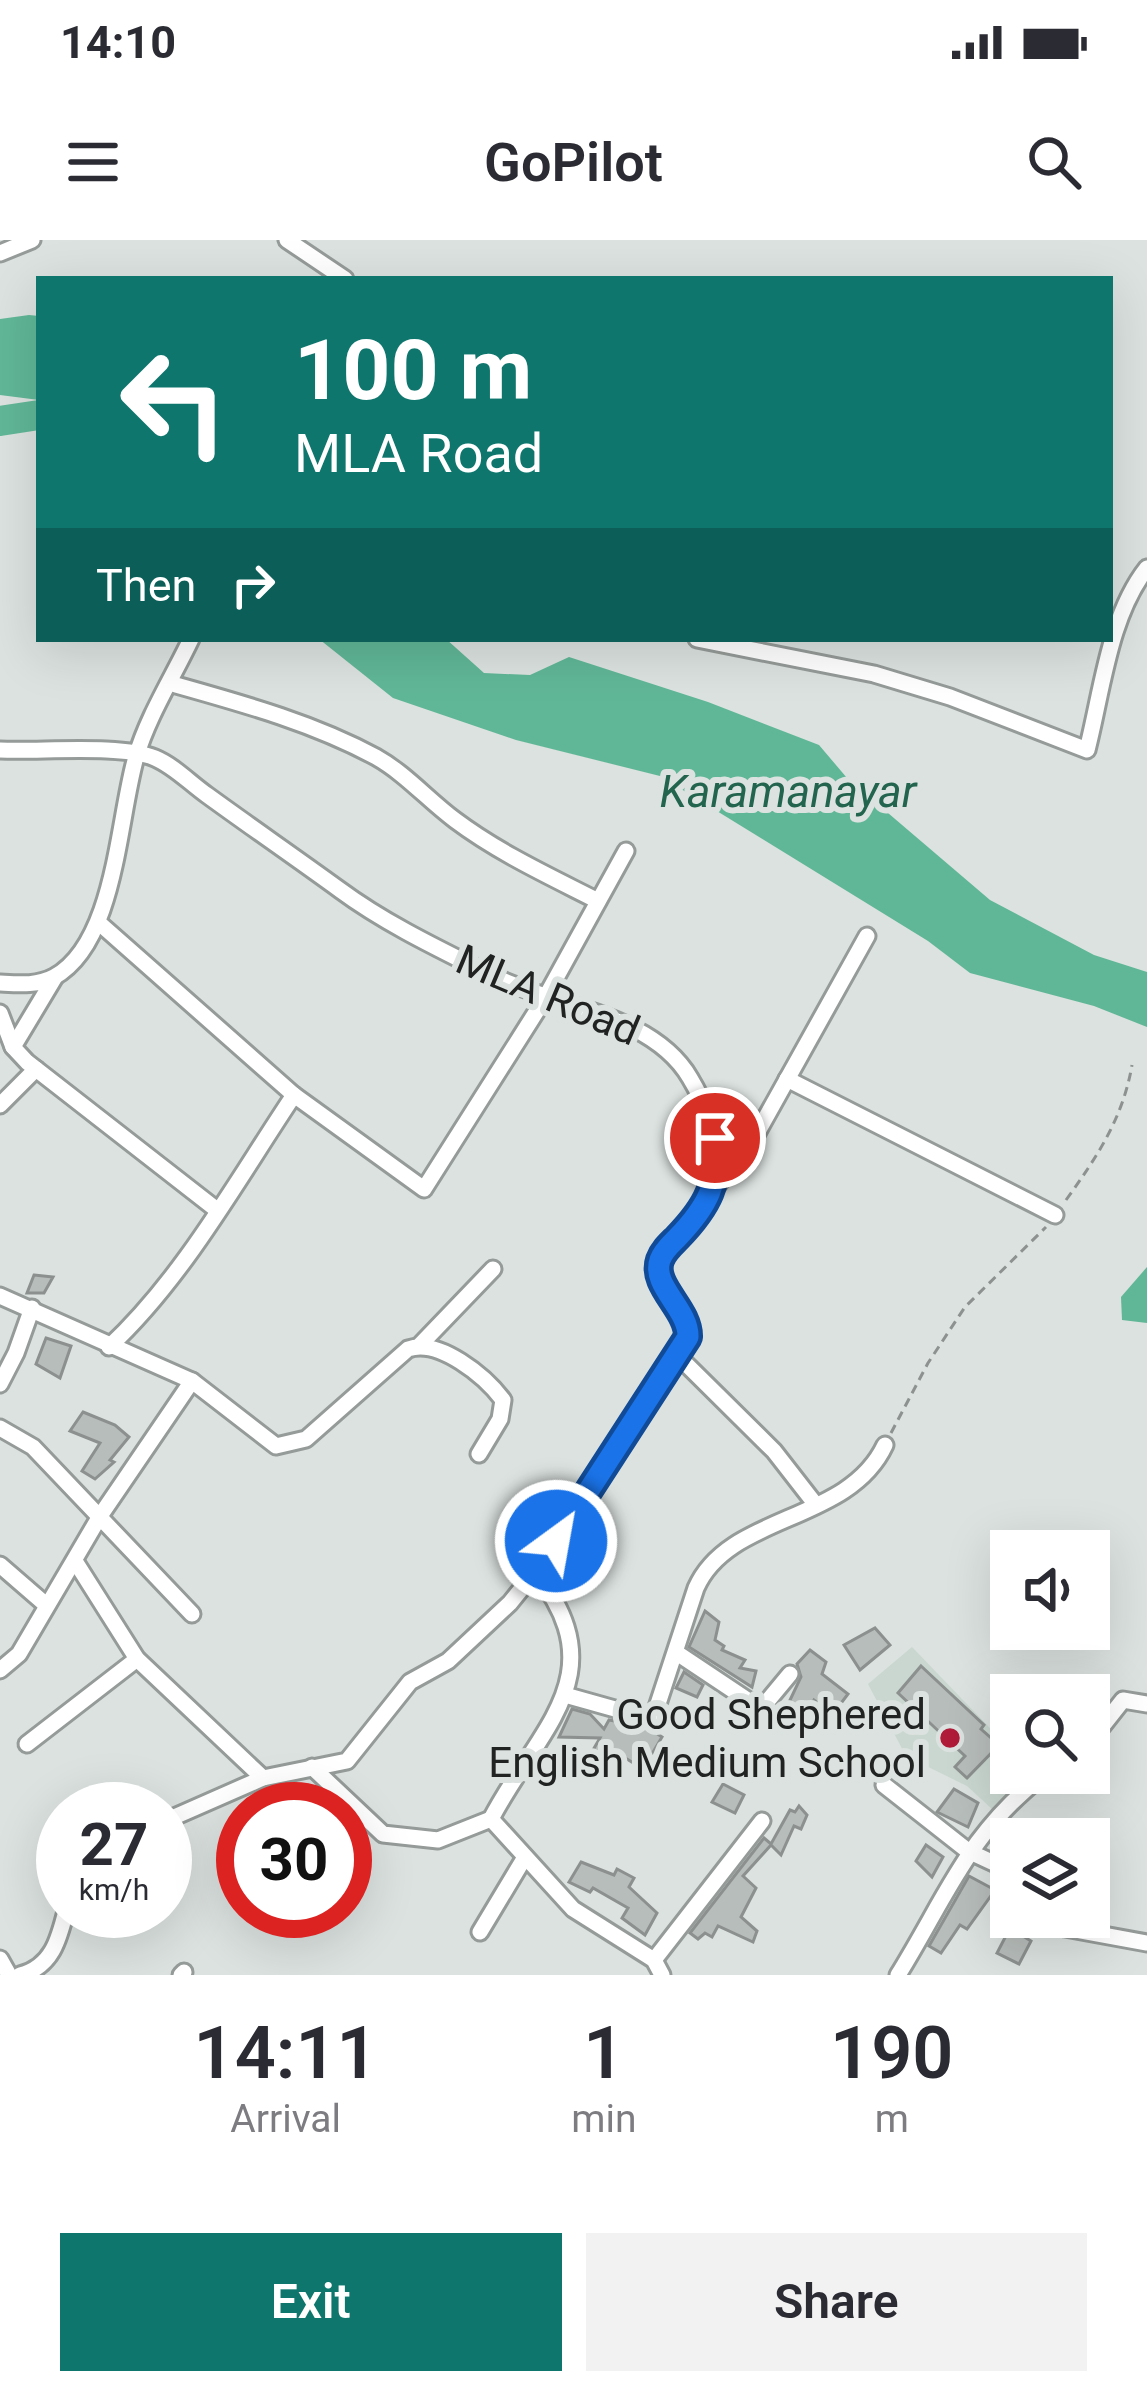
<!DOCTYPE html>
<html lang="en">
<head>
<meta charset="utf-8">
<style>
	body { margin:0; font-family:Roboto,sans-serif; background:#f2f2f3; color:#2b2b33; height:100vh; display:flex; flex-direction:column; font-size:45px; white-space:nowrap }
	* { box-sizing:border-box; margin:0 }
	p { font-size:39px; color:#7c7c81 }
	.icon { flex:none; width:66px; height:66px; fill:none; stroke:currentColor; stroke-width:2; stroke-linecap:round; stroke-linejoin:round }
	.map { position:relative; height:1735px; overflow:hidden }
	.details { display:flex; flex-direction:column; background:#fff; flex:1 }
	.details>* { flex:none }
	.hud { position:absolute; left:36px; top:36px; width:1077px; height:366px; border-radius:0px; box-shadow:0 12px 48px #0002; background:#0f766e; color:#fff; overflow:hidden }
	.buttons { position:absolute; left:990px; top:1290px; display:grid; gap:24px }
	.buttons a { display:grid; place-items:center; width:120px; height:120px; border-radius:0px; background:#fff; box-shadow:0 12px 48px #0002; font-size:60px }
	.speed { position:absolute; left:36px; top:1542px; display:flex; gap:24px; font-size:60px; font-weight:700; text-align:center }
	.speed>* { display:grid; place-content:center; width:156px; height:156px; border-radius:50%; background:#fff; box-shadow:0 12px 48px #0002; line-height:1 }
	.speed small { font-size:30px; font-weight:400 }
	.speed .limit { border:18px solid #d22; background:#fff; color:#111 }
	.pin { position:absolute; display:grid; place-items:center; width:102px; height:102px; color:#fff; margin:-51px; border:6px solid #fff; border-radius:50%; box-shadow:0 3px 12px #0007 }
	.me { position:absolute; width:132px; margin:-66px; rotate:32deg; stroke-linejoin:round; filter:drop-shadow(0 0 9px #0008) }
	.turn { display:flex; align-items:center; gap:42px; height:252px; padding:0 60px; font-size:54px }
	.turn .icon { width:156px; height:156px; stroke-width:2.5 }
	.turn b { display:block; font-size:84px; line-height:102px }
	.then { display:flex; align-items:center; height:114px; padding:0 60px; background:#0003; gap:24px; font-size:45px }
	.eta { display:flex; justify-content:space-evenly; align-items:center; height:204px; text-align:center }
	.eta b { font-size:72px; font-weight:600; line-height:84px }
	.cta { display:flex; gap:24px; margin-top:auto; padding:24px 60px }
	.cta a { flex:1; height:138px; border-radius:0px; background:#0f766e; color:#fff; font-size:48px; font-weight:600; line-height:138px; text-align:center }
	.cta a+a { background:#f2f2f3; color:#2b2b33 }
	.status { display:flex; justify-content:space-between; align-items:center; height:84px; padding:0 60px; background:#fff; direction:ltr }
	.status svg { height:33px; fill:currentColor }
	header { display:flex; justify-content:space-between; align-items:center; height:156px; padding:0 60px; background:#fff; font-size:54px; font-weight:600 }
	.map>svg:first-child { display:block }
	.built { fill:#c9d7d0 }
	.water { fill:#60b797 }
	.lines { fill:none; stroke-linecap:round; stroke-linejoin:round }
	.river { stroke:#60b797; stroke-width:30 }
	.building { fill:#b7bdba; stroke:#8c918f; stroke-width:3 }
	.minor-casing { stroke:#959b98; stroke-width:21 }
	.path { stroke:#8d9290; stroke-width:3; stroke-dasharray:9 6; stroke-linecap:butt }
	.minor { stroke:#fff; stroke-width:15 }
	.route-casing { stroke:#114b97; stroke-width:30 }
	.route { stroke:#1a73e8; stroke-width:21 }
	.poi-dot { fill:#af1b39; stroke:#dbe2df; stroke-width:4.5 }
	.labels { text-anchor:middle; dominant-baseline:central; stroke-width:12; stroke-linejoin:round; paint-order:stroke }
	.street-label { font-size:42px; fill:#202321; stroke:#dbe2df }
	.poi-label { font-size:42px; fill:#202321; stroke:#dbe2df; text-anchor:end }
	.water-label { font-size:45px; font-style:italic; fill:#22644e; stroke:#dbe2df }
</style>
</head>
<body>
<div class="status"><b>14:10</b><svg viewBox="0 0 49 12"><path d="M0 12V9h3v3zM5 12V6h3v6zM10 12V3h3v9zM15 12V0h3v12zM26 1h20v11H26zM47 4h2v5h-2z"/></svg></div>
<header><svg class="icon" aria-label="menu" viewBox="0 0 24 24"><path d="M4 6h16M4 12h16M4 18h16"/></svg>GoPilot<svg class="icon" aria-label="search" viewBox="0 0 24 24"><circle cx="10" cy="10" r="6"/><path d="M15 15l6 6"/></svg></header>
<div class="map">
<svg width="1147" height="1735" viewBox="0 0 1147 1735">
	<rect width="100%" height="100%" fill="#dbe2df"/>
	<polygon class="built" points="912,1407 1011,1510 1011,1533 1031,1534 992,1569 967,1546 906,1516 868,1444"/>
	<g class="water">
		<polygon points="29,75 39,76 39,160 0,155 0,79"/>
		<polygon points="319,399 446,399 484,433 530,435 569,417 708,462 819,505 847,538 990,660 1094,715 1147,732 1147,787 1094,766 970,733 928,701 660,536 516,500 393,458"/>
		<polygon points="1147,1027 1147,1083 1122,1080 1121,1057"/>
	</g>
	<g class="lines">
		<polyline class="river" points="0,181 39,175"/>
	</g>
	<g class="building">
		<polygon points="34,1035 53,1037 44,1053 27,1053"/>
		<polygon points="46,1098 71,1106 60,1138 36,1124"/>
		<polygon points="83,1172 115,1185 129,1197 110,1220 114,1222 95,1239 82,1231 100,1203 70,1191"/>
		<polygon points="705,1371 719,1382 715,1400 724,1406 722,1410 745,1420 740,1428 756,1431 752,1447 689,1407"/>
		<polygon points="875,1388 890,1405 860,1430 844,1405"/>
		<polygon points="810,1410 826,1422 822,1434 848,1454 833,1474 814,1460 801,1488 782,1477 801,1437 797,1424"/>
		<polygon points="921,1426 984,1485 981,1489 999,1505 967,1538 955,1527 965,1516 898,1453"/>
		<polygon points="684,1432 703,1445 697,1457 676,1448"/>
		<polygon points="572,1469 590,1474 604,1489 609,1480 647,1487 662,1497 643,1529 622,1516 593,1510 600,1498 559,1497"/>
		<polygon points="723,1544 744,1555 735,1573 712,1562"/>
		<polygon points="954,1549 978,1563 968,1587 937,1572"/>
		<polygon points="799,1566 807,1575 801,1589 794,1586 781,1615 771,1605 743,1636 756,1648 741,1677 757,1691 753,1702 718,1686 712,1697 705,1693 698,1699 690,1693 764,1598 771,1604 790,1570 795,1572"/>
		<polygon points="926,1605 943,1617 932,1637 916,1621"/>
		<polygon points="581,1622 614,1635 617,1629 634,1638 629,1647 657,1673 645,1695 622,1678 628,1668 593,1648 590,1652 569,1642"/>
		<polygon points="969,1636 995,1650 967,1689 960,1685 941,1713 929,1706"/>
		<polygon points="1010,1688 1031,1701 1019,1724 997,1713"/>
	</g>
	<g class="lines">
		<g class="minor-casing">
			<g id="minor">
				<polyline points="287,0 345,39"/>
				<polyline points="0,13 32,0"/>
				<path d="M697 399 874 434 950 457 1087 510C1102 452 1109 376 1147 328"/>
				<path d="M169 443C240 463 311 482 376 517 406 534 428 560 455 580 499 613 549 636 598 661"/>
				<path d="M0 510C39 512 122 504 155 518 174 526 190 543 207 555 251 587 296 618 340 650 386 684 441 710 491 735 554 767 652 773 690 838 716 881 731 941 693 981 682 993 662 1007 659 1023 654 1048 689 1069 688 1097L535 1332 510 1363 448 1421 410 1442 347 1521 263 1538 165 1581"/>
				<polyline points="98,682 294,855 424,949 545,758 626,611"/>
				<path d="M0 743C18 744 37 746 54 737 116 703 118 578 136 517 148 476 173 437 191 399"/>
				<polyline points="0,773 13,807 27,822 217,970"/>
				<polyline points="13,807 55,737"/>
				<polyline points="787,839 1055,975"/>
				<polyline points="0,865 36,829"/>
				<polyline points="716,947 756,895 867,696"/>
				<path d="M0 1056 192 1141 276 1206 306 1199 408 1109C439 1098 485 1136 503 1160L500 1179 479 1214"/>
				<polyline points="420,1105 493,1029"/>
				<path d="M109 1107C184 1037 237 940 294 855"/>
				<polyline points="678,1116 774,1211 816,1265"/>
				<polyline points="0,1144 16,1113 32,1068"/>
				<polyline points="0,1188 33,1207 192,1374"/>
				<polyline points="75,1321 137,1419 263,1538"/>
				<polyline points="0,1325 45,1364"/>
				<path d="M535 1332C617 1435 539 1487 491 1579L573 1669 654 1720 662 1735"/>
				<polyline points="677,1413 761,1469 790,1434"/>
				<polyline points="0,1430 19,1414 100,1276 192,1141"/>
				<path d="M565 1455 640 1476 655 1473 696 1348C729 1273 848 1284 885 1205"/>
				<polyline points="1089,1503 1123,1460 1147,1464"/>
				<polyline points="27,1504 137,1419"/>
				<polyline points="312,1527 383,1594 438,1600 491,1579"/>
				<polyline points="884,1545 968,1611 1011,1631"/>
				<polyline points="1068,1677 1065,1688 1147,1703"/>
				<polyline points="480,1692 525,1617"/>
				<polyline points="0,1719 9,1735"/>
				<polyline points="654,1720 762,1581"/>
				<path d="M20 1735C52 1727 59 1699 66 1671"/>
				<polyline points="181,1735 184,1732"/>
				<path d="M898 1735C947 1656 969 1591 1046 1533"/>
			</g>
		</g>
		<g class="path">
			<path d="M1066 960C1097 917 1123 878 1132 825"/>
			<polyline points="891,1193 928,1123 965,1067 1046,987"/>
		</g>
		<use href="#minor" class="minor"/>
	</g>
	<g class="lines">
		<g class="route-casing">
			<path id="route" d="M556 1301 688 1097C689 1069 651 1046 660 1020 663 1011 671 1004 677 998 708 966 720 943 715 898"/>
		</g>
		<use href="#route" class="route"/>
	</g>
	<circle class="poi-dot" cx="950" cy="1498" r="12"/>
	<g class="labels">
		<g class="street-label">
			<text transform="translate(548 755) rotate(23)">MLA Road</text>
		</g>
		<g class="poi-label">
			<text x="926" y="1474">Good Shephered<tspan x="926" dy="48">English Medium School</tspan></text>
		</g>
		<g class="water-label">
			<text x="788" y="551">Karamanayar</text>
		</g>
	</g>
</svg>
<div class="buttons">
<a><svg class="icon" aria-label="sound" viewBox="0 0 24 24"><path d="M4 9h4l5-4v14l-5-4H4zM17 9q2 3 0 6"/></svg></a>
<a><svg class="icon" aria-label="search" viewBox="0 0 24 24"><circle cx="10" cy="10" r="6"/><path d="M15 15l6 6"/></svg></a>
<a><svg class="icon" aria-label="layers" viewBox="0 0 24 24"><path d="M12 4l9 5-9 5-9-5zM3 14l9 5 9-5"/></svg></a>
</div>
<div class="speed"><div>27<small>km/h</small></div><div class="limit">30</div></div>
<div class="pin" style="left:715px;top:898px;background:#d93025"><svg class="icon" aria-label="arrive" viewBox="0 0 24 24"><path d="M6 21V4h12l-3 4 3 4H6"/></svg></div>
<svg class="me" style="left:556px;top:1301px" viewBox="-20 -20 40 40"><circle r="17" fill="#1a73e8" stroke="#fff" stroke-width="3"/><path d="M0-11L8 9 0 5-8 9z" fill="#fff"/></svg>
<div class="hud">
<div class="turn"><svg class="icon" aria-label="left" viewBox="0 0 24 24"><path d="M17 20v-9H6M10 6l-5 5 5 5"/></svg><div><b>100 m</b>MLA Road</div></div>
<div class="then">Then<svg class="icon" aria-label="right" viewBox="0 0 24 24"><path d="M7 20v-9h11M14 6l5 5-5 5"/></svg></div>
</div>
</div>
<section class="details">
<div class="eta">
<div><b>14:11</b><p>Arrival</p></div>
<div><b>1</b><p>min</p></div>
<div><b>190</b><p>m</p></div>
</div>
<div class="cta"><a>Exit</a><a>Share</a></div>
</section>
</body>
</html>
